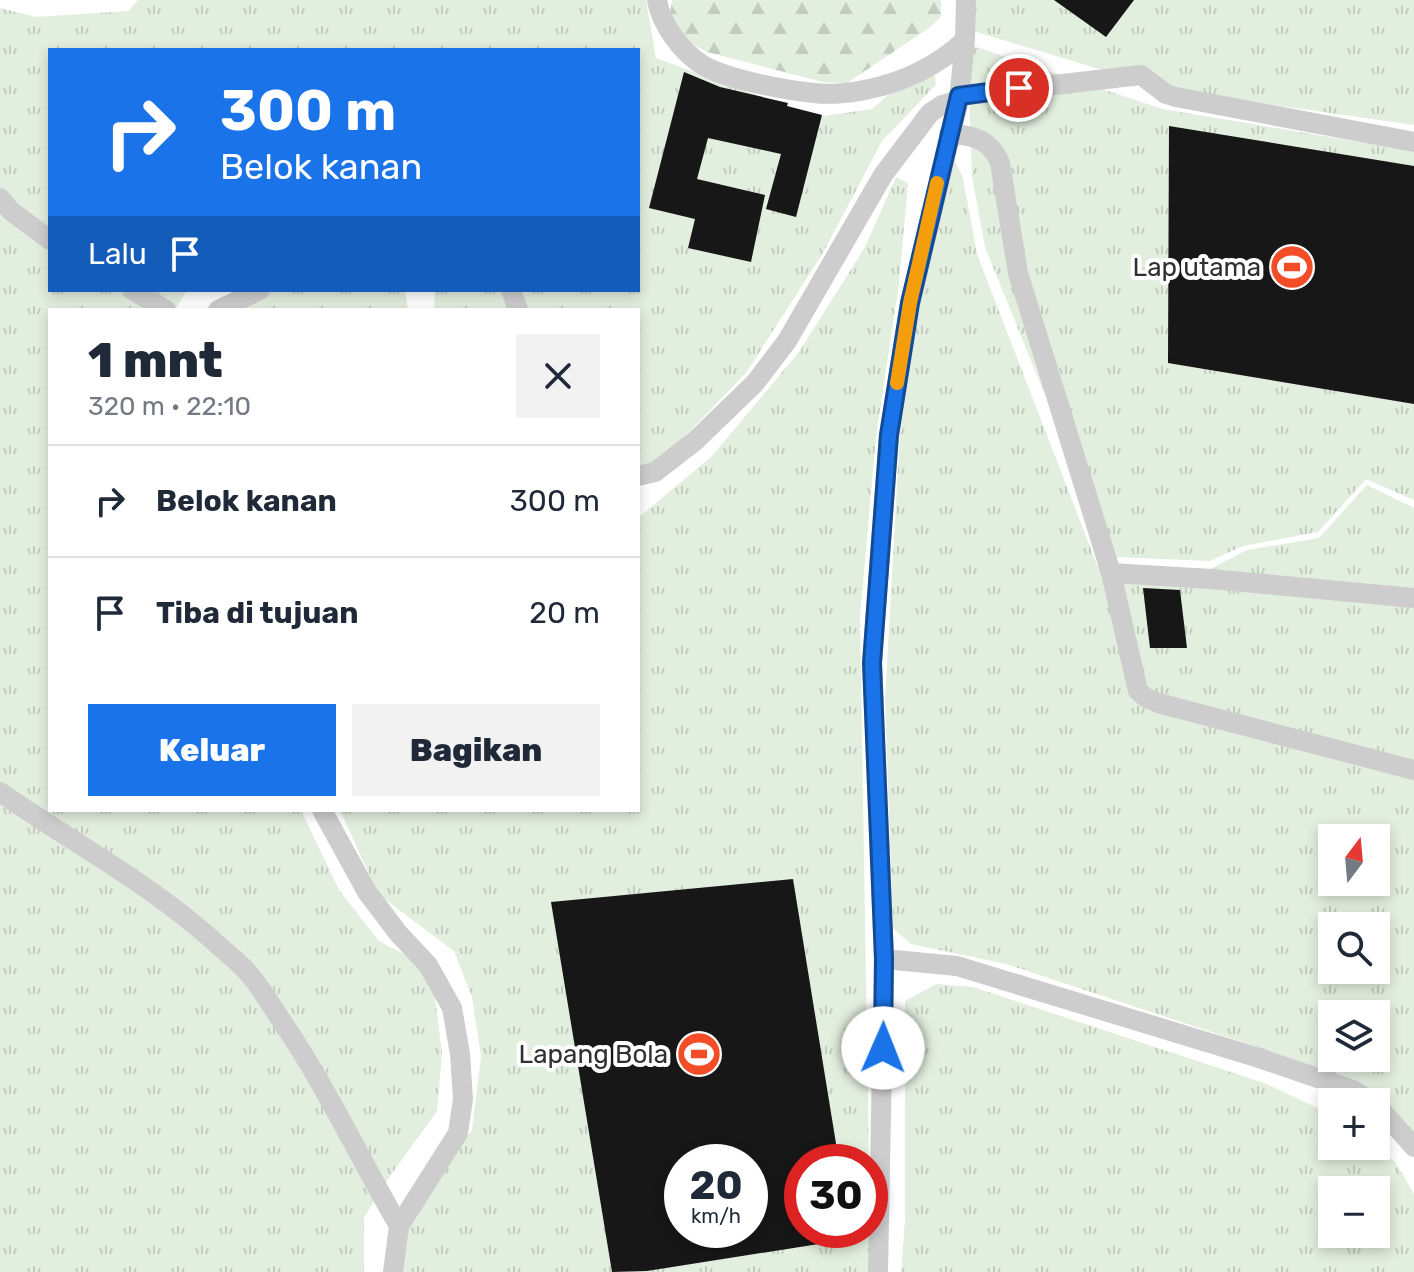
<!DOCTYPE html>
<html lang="id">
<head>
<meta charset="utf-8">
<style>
	body { margin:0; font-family:Rubik,sans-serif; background:#f2f2f3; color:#1f2937; height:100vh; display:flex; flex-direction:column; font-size:30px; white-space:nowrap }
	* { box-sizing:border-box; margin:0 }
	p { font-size:26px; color:#747a83 }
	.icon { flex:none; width:44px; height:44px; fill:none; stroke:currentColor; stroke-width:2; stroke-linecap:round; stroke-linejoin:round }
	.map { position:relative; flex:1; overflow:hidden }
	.drawer { position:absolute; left:48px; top:308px; width:592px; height:504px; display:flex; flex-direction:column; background:#fff; border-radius:0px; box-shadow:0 4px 12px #0003 }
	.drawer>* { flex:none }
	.top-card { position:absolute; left:48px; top:48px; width:592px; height:244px; border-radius:0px; box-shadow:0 4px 12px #0003; background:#1a73e8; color:#fff; overflow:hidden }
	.needle { width:52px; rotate:16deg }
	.tools { position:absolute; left:1318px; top:824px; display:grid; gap:16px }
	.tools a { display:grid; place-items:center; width:72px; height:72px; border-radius:0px; background:#fff; box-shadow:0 4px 12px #0003; font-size:40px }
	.speed { position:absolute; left:664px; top:1144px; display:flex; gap:16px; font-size:40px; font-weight:700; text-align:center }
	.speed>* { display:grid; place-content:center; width:104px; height:104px; border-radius:50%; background:#fff; box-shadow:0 4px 12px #0003; line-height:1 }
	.speed small { font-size:20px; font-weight:400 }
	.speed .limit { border:12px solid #d22; background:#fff; color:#111 }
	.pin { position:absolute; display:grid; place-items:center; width:68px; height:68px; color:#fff; margin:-34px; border:4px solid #fff; border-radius:50%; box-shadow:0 2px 8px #0007 }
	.me { position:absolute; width:88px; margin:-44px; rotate:1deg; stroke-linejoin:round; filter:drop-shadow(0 0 6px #0008) }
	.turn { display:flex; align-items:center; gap:28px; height:168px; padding:0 40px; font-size:36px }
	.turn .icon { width:104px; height:104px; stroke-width:2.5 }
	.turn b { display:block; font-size:56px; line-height:68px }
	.then { display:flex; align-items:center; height:76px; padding:0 40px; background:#0003; gap:16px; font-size:30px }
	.round { display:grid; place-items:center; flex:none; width:84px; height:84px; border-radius:0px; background:#f2f2f3 }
	.summary { display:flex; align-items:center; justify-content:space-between; height:136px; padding:0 40px }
	h1 { font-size:48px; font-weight:800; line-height:60px }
	.primary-button { display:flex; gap:16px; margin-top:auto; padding:16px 40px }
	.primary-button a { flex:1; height:92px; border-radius:0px; background:#1a73e8; color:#fff; font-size:32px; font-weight:800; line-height:92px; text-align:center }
	.primary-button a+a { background:#f2f2f3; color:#1f2937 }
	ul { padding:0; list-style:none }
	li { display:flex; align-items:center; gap:24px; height:112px; padding:0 40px; border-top:2px solid #e0e1e3 }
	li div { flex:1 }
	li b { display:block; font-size:30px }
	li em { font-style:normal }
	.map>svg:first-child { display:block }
	.grass { fill:url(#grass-tufts); fill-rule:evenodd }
	.forest { fill:url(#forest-firs) }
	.building { fill:#171717; fill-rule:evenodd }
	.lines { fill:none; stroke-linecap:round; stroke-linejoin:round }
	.minor { stroke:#cdcdcd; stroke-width:20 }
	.route-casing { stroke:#114b97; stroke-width:20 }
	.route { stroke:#1a73e8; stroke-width:14 }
	.slow { stroke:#f59e0b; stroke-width:14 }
	.labels { text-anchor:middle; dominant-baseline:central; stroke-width:8; stroke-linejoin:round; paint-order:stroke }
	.poi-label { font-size:26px; fill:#303030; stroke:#fff; text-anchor:end }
</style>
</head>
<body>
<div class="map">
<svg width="1414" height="1272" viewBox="0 0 1414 1272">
	<defs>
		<pattern id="grass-tufts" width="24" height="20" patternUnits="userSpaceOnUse" patternTransform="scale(2)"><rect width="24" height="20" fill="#e2eede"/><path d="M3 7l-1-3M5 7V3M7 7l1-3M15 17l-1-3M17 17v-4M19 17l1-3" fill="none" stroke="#c2ccbf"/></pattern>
		<pattern id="forest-firs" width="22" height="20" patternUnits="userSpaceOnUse" patternTransform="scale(2)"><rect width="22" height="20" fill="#e2eede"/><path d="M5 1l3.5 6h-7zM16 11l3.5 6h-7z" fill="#c2ccbf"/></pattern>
	</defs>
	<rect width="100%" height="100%" fill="#fff"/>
	<g class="grass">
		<polygon points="138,0 646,0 656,58 817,117 872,109 933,56 936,85 882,141 823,253 746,373 682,439 638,476 638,310 434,310 435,290 638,290 638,50 50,50 50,290 187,290 175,310 50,310 50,810 301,810 339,890 379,941 415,960 434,990 442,1054 437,1111 385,1183 364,1218 364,1272 0,1272 0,8 36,17 128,11"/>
		<polygon points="962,0 1414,0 1414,125 1169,90 960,27"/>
		<polygon points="967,44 1162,109 1414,151 1414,500 1366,479 1318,532 1243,546 1210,561 1116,557 1033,366 985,247 972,177"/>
		<path d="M953 157 963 178 977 254 1097 565 1210 569 1247 550 1319 538 1367 485 1414 508V1144L1376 1111 1296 1060 1006 964 911 944 893 928 885 701 901 415 942 158ZM1332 838H1376V882H1332ZM1332 926H1376V970H1332ZM1332 1014H1376V1058H1332Z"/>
		<path d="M896 177 908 183 899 284 876 436 860 617 869 1162H802V1230H870V1272H401L400 1232 422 1196 472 1130 481 1056 472 997 454 951 378 894 340 810H638V518L712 456 799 352 865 247ZM682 1162H750V1230H682Z"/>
		<polygon points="249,290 405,290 408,310 226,310"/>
		<path d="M936 984 973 987 1267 1084 1332 1115V1146H1376V1144L1396 1163 1414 1194V1272H901L905 1221V1001ZM1332 1190H1376V1234H1332Z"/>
	</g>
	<polygon class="forest" points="672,0 941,0 941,17 929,28 847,83 823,82 707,52 676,35 670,14"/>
	<g class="building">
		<polygon points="1054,0 1134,0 1106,37"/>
		<polygon points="684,72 720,87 788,103 787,106 822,115 796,217 766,209 781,154 708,138 697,179 765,195 751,262 688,248 695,219 649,208"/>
		<polygon points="1169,126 1414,166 1414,404 1168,363"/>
		<polygon points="1143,588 1180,590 1187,648 1150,648"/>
		<path d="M793 879 839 1162H802V1230H843L844 1240 647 1271 612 1272 551 902ZM682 1162H750V1230H682Z"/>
	</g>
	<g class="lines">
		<g class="minor">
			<path d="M657 0C661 24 681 51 701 64 724 79 785 90 814 93 830 95 853 93 869 89 904 82 939 65 965 40"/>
			<polyline points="959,96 1141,75 1166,94 1176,97 1414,142"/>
			<path d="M949 134C973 135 990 139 1000 163L1018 273 1111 573 1138 691 1145 697 1158 703 1414 770"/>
			<polyline points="0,198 11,211 50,240"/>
			<polyline points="132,290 166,310"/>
			<polyline points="511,290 518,310"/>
			<polyline points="218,310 260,290"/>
			<polyline points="638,476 655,472 695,441 755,383 787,341 883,175 930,113 942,105 959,100"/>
			<polyline points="1111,573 1211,579 1414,598"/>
			<path d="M0 792C73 843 153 885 219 946 229 955 241 964 250 975 261 988 271 1005 281 1020 326 1086 359 1157 399 1226"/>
			<polyline points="322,810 367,892 398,933 428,965 452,1008 460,1054 463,1099 458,1133 399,1226 393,1272"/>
			<polyline points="884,959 957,966 1259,1058 1353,1090 1373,1102"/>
			<polyline points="1376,1104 1414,1147"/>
			<polyline points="878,1272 884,959 872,663 889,435 910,303 959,100 965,40 966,0"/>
		</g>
	</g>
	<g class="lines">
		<g class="route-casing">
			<polyline id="route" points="883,1048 884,959 872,663 889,435 910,303 959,96 1019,88"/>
		</g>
		<use href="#route" class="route"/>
		<polyline class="slow" points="897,383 910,303 937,183"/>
	</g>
	<defs>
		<g id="stadium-disc" transform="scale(2.3)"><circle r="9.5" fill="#f24d27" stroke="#fff"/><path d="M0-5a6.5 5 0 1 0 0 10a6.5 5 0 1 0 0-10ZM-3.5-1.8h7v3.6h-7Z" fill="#fff"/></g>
	</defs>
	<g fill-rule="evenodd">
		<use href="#stadium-disc" x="1292" y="267"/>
		<use href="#stadium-disc" x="699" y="1054"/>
	</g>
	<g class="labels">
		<g class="poi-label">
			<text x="1261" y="267">Lap utama</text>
			<text x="668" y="1054">Lapang Bola</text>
		</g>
	</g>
</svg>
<div class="tools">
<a><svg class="needle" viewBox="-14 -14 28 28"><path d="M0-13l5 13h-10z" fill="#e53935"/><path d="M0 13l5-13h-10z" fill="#747a83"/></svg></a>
<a><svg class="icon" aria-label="search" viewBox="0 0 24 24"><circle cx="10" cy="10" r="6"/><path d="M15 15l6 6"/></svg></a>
<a><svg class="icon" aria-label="layers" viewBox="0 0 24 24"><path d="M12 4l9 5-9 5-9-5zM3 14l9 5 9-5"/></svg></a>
<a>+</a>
<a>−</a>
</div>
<div class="speed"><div>20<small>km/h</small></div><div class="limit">30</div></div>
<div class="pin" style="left:1019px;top:88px;background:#d93025"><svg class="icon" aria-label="arrive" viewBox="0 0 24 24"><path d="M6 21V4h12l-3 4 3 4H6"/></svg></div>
<svg class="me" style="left:883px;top:1048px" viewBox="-20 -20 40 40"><circle r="19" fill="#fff"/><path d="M0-13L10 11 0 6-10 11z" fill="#1a73e8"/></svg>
<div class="top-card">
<div class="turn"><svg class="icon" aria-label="right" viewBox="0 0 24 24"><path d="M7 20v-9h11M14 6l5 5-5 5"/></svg><div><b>300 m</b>Belok kanan</div></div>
<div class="then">Lalu<svg class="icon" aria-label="arrive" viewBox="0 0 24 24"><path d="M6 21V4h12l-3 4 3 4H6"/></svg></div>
</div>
<section class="drawer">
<div class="summary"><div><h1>1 mnt</h1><p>320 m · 22:10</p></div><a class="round"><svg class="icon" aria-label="close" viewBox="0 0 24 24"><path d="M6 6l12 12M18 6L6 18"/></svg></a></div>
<ul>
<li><svg class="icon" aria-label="right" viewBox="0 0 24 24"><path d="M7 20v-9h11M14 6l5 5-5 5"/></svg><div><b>Belok kanan</b></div><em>300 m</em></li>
<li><svg class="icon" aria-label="arrive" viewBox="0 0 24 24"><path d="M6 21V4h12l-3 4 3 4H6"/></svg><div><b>Tiba di tujuan</b></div><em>20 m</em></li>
</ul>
<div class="primary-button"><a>Keluar</a><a>Bagikan</a></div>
</section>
</div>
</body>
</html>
